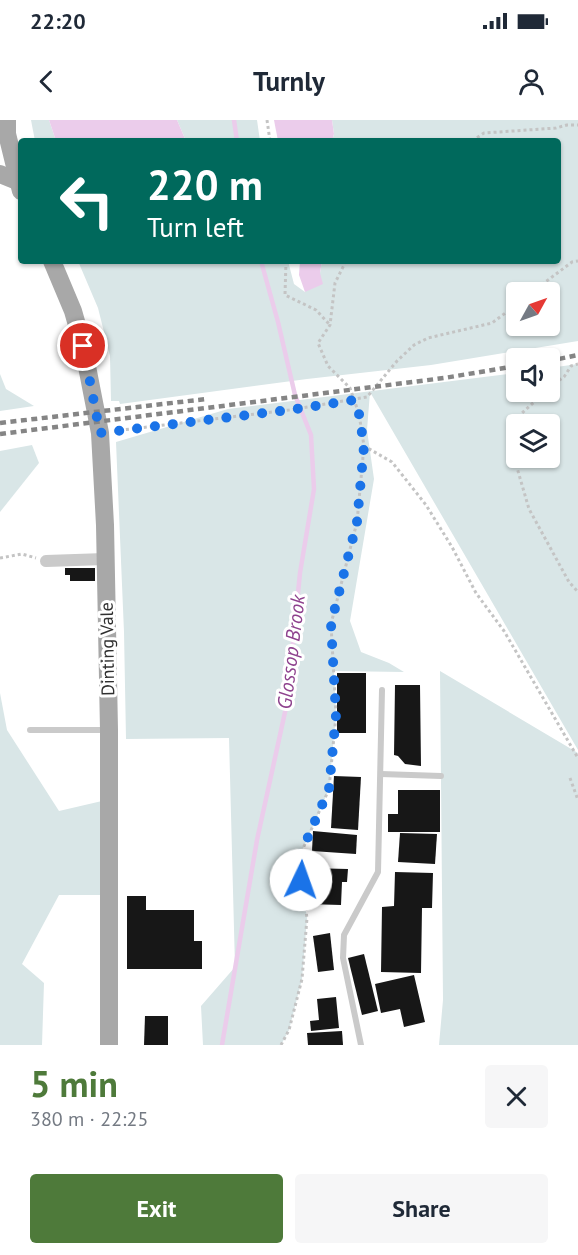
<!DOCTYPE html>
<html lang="en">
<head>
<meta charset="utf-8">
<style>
	body { margin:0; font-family:"PT Sans",sans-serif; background:#f6f6f7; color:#1f2937; height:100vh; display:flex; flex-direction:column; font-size:22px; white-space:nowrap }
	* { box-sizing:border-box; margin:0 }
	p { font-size:20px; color:#747a83 }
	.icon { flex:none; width:33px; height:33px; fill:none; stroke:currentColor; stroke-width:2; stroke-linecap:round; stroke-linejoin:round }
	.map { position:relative; height:925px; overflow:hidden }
	.details { display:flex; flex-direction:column; background:#fff; flex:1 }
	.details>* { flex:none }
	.hud { position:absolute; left:18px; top:18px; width:543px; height:126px; border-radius:6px; box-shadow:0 2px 4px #0004; background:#00695c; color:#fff; overflow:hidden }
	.needle { width:39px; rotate:50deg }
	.tools { position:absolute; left:506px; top:162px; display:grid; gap:12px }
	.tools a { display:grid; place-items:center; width:54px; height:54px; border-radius:6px; background:#fff; box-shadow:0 2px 4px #0004; font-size:30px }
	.pin { position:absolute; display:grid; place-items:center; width:51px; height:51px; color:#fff; margin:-26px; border:3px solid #fff; border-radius:50%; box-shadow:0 2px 6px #0007 }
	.me { position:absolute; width:66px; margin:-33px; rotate:3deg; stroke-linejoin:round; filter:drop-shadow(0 0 4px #0008) }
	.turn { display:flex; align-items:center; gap:21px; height:126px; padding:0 30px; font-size:27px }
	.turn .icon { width:78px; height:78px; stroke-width:2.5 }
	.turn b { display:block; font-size:42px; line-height:51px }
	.round { display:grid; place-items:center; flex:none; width:63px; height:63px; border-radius:6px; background:#f6f6f7 }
	.headline { display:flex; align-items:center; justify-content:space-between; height:102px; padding:0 30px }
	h1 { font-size:36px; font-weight:700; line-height:45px; color:#4e7a3a }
	.primary-button { display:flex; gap:12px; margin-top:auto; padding:12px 30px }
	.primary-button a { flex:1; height:69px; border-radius:6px; background:#4e7a3a; color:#fff; font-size:24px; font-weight:700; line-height:69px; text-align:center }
	.primary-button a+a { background:#f6f6f7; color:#1f2937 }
	.status { display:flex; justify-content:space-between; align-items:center; height:42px; padding:0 30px; background:#fff; direction:ltr }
	.status svg { height:16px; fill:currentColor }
	header { display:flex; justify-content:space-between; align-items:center; height:78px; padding:0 30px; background:#fff; font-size:27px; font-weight:700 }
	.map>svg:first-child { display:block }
	.green { fill:#d9e6e7; fill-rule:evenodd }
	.water { fill:#ebcceb }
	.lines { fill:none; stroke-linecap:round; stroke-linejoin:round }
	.stream { stroke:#ebcceb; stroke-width:4.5 }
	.building { fill:#171717 }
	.path { stroke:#c4c4c4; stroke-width:3; stroke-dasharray:3 3; stroke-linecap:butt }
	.lane { stroke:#cacaca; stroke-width:6 }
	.street { stroke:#cacaca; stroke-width:12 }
	.primary { stroke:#a8a8a8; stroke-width:18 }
	.rail { stroke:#858585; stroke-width:4.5; stroke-dasharray:6 4.5; stroke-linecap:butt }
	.route { stroke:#1a73e8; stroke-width:10; stroke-dasharray:0 18 }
	.labels { text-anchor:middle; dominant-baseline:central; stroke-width:6; stroke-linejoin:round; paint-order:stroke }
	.street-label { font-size:18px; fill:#303030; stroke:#fff }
	.water-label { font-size:20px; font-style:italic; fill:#8e428e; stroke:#fff }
</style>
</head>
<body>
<div class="status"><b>22:20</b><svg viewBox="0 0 49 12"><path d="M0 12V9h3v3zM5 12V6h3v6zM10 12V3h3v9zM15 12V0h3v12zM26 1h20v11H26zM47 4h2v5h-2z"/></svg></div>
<header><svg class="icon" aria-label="back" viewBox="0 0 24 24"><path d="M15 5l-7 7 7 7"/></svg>Turnly<svg class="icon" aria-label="person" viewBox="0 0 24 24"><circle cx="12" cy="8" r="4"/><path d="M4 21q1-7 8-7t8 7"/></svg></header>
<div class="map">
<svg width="578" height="925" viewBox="0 0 578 925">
	<rect width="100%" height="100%" fill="#fff"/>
	<g class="green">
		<polygon points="31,0 49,0 56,21 35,21"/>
		<polygon points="177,0 257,0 260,21 186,21"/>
		<path d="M332 0H578V221L431 245 307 259 120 284 119 281H111L110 236 98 188 78 141H288L294 164 305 172 320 153 322 141H558V21H332L334 14ZM516 172H549V206H516Z"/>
		<path d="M578 244V630L370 272 367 310 374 359 350 501 361 532 389 543 404 552 334 551 336 595 329 669 298 740 307 798 302 859 289 910 281 925H203L201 886 235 847 229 618 126 619 124 512 116 322 228 289 516 253V272H549V248ZM516 304H549V338H516Z"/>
		<polygon points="0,254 6,269 34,286 0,291"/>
		<polygon points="32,325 39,343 0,392 0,331"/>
		<polygon points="440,551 578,633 578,925 439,925 443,880"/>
		<polygon points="0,573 7,610 59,691 102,681 102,775 59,775 22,844 44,863 42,925 0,925"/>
	</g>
	<g class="water">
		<polygon points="49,0 177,0 186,21 56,21"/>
		<polygon points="274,0 332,0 334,14 332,21 278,21"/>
		<polygon points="300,141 322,141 320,153 323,164 305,172 299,155"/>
	</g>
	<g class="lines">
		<g class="stream">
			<polyline points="234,0 237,21"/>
			<polyline points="222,925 257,720 287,583 300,453 314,369 311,315 295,275 278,202 261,141"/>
		</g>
	</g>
	<g class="building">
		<polygon points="65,448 95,448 95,461 70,461 70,455 65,455"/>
		<rect x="337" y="553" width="29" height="60"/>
		<polygon points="395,565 420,565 421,646 405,644 398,636 394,635"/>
		<polygon points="334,656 361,657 358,710 331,708"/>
		<polygon points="398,670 440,670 440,712 388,712 388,694 398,694"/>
		<polygon points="313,711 357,715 356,734 312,731"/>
		<polygon points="400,713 437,714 435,744 398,742"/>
		<polygon points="307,748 348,749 347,762 342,762 341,785 306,784"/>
		<polygon points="395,752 433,753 432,788 422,788 421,853 381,852 382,787 394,786"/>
		<polygon points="127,776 146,776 146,790 194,790 194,821 202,821 202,849 127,849"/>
		<polygon points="330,813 334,850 318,852 313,816"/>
		<polygon points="364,834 378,891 362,895 348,838"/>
		<polygon points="414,855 425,902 404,907 400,889 381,893 375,864"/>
		<polygon points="336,877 339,908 311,911 310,901 319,900 317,879"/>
		<polygon points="145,896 168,896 168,925 144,925"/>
		<polygon points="342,911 343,925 308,925 307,913"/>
	</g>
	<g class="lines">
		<g class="path">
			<polyline points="267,0 270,21"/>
			<polyline points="472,21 484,13 556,8 567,5 578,5"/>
			<polyline points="286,141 285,175 316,190 330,205"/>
			<polyline points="346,141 335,163 330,205 318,223 328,246 350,268 359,294 364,326 392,342 426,385 452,427 476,473 504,511 578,638"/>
			<polyline points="532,172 572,142 578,141"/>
			<polyline points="549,267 564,257 571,246 578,244"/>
			<polyline points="518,304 521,294 545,272"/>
			<polyline points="516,310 511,327 529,389 569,462 578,472"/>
			<polyline points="114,311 289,290 367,277 397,241 414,225 428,218 492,203 516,185"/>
			<polyline points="0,438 22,434 36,438"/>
			<polyline points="570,658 578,680"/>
			<polyline points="281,925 289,910 302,859 307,798 298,740 329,669 336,595 331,504 357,402 364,326"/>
		</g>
		<g class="lane">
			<polyline points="30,610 107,610"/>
			<polyline points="381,654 441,656"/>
			<polyline points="361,925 343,838 344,815 378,752 382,570"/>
		</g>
		<polyline class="street" points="46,441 105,439"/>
		<g class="primary">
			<polyline points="7,0 7,14 21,71"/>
			<polyline points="0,54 17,61"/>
			<polyline points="52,141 73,191 83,226 100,313 105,405 109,610 109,925"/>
		</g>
		<g class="rail">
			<polyline points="549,241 578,235"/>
			<polyline points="0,303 206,279"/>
			<polyline points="0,314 444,258 516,246"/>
		</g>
	</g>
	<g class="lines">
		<polyline class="route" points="83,226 100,313 289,290 354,280 359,294 364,326 357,402 331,504 336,595 329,669 298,740 301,760"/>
	</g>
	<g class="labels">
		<g class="street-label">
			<text transform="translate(107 529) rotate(-91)">Dinting Vale</text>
		</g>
		<g class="water-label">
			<text transform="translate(291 532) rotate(-83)">Glossop Brook</text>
		</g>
	</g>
</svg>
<div class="tools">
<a><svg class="needle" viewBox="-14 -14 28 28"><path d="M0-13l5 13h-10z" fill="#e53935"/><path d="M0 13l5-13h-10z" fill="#747a83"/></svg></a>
<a><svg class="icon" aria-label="sound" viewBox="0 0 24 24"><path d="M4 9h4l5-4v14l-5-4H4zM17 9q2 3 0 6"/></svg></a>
<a><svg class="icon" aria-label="layers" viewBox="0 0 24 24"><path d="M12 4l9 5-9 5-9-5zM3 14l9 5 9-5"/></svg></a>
</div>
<div class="pin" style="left:83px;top:226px;background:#d93025"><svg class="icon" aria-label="arrive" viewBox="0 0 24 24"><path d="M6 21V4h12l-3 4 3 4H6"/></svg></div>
<svg class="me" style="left:301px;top:760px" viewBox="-20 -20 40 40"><circle r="19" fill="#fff"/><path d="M0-13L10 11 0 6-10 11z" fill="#1a73e8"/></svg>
<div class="hud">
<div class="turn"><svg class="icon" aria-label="left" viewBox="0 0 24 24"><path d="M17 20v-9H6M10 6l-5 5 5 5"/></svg><div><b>220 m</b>Turn left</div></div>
</div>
</div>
<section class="details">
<div class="headline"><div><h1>5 min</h1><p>380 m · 22:25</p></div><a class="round"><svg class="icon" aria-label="close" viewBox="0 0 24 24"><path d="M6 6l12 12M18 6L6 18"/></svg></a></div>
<div class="primary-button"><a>Exit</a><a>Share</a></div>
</section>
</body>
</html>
